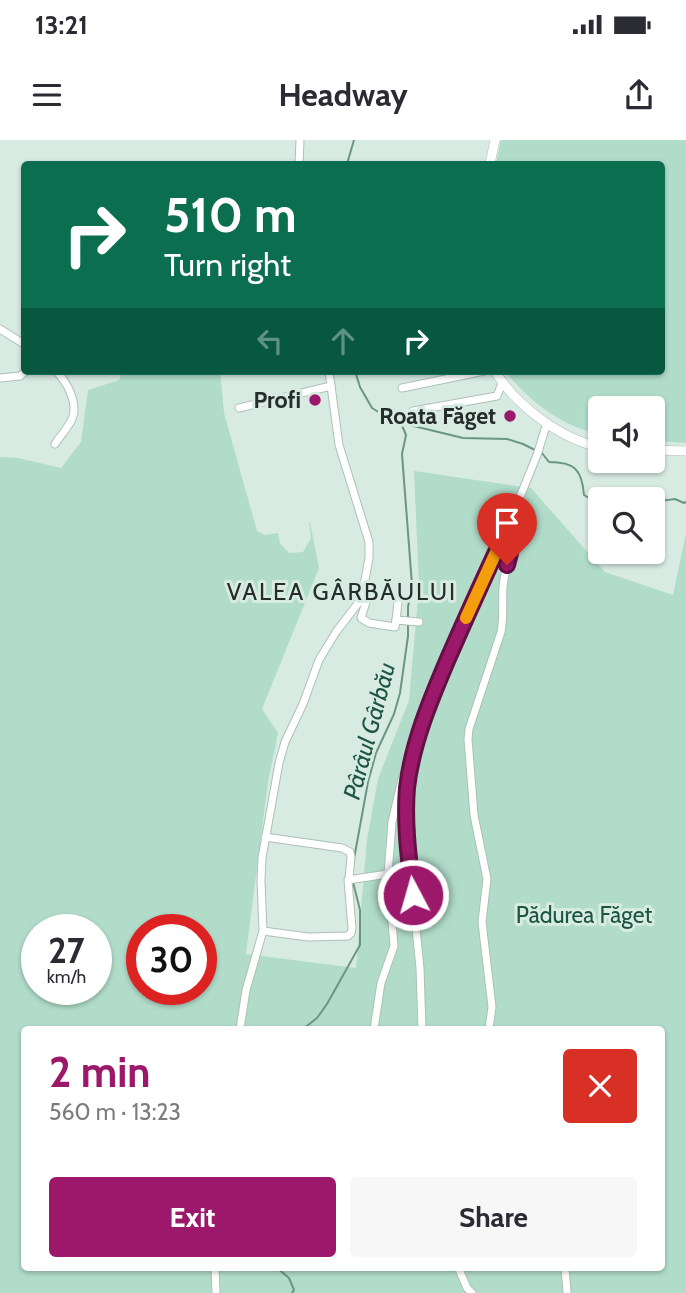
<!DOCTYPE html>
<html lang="en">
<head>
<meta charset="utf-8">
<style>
	body { margin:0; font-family:Cabin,sans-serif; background:#f7f7f7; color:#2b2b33; height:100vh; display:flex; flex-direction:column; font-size:26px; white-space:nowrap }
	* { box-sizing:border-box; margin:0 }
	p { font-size:23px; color:#7c7c81 }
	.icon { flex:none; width:38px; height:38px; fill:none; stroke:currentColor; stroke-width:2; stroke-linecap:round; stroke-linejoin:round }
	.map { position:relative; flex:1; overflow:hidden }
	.drawer { position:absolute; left:21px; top:886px; width:644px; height:245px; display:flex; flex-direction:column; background:#fff; border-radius:7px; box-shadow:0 2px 5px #0004 }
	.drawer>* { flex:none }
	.banner { position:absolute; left:21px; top:21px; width:644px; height:214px; border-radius:7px; box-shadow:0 2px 5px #0004; background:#0b6e4f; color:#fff; overflow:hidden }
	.fabs { position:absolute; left:588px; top:256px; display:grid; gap:14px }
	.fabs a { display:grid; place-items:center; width:77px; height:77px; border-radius:7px; background:#fff; box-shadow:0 2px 5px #0004; font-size:35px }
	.speed { position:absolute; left:21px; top:774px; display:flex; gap:14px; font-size:35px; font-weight:700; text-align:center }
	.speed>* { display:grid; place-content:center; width:91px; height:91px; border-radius:50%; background:#fff; box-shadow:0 2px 5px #0004; line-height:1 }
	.speed small { font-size:18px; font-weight:400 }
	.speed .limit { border:10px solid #d22; background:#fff; color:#111 }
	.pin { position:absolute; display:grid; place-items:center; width:60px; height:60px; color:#fff; margin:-72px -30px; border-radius:50% 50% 50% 0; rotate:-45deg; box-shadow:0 0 7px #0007 }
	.pin .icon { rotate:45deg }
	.me { position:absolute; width:77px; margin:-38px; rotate:354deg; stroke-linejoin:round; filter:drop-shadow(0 0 5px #0008) }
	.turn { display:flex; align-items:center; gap:24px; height:147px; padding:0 28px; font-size:32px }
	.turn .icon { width:91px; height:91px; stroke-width:2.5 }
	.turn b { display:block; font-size:49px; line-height:60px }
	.lanes { display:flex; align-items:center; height:66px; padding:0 28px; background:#0003; justify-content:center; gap:35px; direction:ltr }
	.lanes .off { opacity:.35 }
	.round { display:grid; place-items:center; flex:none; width:74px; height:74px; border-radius:7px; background:#f7f7f7 }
	.overview { display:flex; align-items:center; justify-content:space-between; height:119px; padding:0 28px }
	h1 { font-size:42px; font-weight:800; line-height:52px; color:#9c186a }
	.primary-button { display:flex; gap:14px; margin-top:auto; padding:14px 28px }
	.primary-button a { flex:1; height:80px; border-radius:7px; background:#9c186a; color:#fff; font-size:28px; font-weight:800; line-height:80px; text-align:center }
	.primary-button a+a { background:#f7f7f7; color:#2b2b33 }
	.status { display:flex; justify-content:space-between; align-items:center; height:49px; padding:0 35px; background:#fff; direction:ltr }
	.status svg { height:19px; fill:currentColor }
	header { display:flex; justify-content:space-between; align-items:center; height:91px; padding:0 28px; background:#fff; font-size:32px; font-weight:800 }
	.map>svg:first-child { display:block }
	.green { fill:#b1dcca; fill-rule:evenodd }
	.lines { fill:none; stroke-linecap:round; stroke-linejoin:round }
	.stream { stroke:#6b9685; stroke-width:2 }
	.minor-casing { stroke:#adbfb8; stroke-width:9 }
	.major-casing { stroke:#adbfb8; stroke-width:10 }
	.minor { stroke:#fff; stroke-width:7 }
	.major { stroke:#fff; stroke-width:9 }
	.route-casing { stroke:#651045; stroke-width:18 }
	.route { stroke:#9c186a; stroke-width:12 }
	.slow { stroke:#f59e0b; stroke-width:12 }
	.poi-dot { fill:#9c186a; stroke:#d8ebe3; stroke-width:2.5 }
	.labels { text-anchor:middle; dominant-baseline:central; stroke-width:6; stroke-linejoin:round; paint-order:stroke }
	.poi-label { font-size:23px; font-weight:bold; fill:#252c29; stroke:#d8ebe3; text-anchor:end }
	.park-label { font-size:23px; fill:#1c5643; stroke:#d8ebe3 }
	.neighbourhood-label { font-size:24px; letter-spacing:2px; fill:#252c29; stroke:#d8ebe3 }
	.water-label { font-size:24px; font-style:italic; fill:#1d5644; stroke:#d8ebe3 }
</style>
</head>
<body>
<div class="status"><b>13:21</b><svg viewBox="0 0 49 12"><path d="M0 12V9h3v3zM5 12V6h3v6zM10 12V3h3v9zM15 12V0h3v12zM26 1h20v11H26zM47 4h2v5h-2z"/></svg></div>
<header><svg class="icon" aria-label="menu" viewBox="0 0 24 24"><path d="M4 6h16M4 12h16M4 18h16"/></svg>Headway<svg class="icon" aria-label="share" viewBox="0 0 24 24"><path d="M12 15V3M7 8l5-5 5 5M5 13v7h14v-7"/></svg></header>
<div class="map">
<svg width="686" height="1153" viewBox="0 0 686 1153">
	<rect width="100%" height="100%" fill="#d8ebe3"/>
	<g class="green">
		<path d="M501 0H686V303L653 301V268H600V294C562 287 529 261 505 231H662V24H496Z"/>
		<path d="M122 231H220L224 273 257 391 265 395 278 393 280 403 289 413 303 412 311 398 309 383 310 382 319 428 262 569 278 593 268 642 246 814 356 828 367 699 378 639 409 560 419 446 414 331 531 348 605 432 673 455 686 393V1153H0V317L18 318 61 328 81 302 88 250 119 240ZM37 789H96V849H37ZM142 789H201V849H142ZM24 889H662V1127H24Z"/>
	</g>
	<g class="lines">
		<g class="stream">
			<polyline points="347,24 354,0"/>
			<polyline points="355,231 360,247 372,268 393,281 463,298 507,299 523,304 537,311"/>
			<polyline points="401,283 406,295 402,314 412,445 408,467 408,478"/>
			<path d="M542 313 549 322C574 322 582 329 584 355L594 361 600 360"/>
			<polyline points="609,359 640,356 646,359"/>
			<polyline points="653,362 675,359 684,363 686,362"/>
			<polyline points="354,719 368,642 376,613 394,574 400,553 408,496 408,484"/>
			<polyline points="303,889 317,878 327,864 360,805 360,770 353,742"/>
			<polyline points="276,1127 289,1138 294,1150 292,1153"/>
		</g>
		<g class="minor-casing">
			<g id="minor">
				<polyline points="299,24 300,0"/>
				<polyline points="0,189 24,204"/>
				<polyline points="0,238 20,236 26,231"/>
				<polyline points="402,248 484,231"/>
				<polyline points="239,268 331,246"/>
				<polyline points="413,271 497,256 502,243"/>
				<path d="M55 304C60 296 68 288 72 279 79 264 67 242 56 231"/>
				<polyline points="362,456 367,459 361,478 369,483 395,487 396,480 419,482"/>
				<polyline points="396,480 398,462"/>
				<polyline points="265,697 342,708 350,712 351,717 349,739"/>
				<polyline points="263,791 308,797 348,796 351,793 352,788 348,740 388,734"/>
				<polyline points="240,889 246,850 263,791 261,741 262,718 279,623 285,602 303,564 319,520 336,492 359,462 362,456 369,418 369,402 339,305 329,231"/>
				<polyline points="374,889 381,843 394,806 388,734 392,682 403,635 410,623"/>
				<polyline points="422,889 420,828 408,709 407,671 407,649 411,622 429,563 476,455 509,384 537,315 547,283"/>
				<path d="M489 889 492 867 482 782 487 739 474 675 468 599 469 589 501 492C504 477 502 462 503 447 505 425 514 407 509 385"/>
				<polyline points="215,1127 216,1153"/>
				<polyline points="458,1127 467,1148 472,1153"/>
				<polyline points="565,1127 567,1153"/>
			</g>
		</g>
		<g class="major-casing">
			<g id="major">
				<polyline points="490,24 495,0"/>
				<path d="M495 231C515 265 562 300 600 307"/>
				<polyline points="653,310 686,311"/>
			</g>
		</g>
		<use href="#minor" class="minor"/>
		<use href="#major" class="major"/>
	</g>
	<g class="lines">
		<g class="route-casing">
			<path id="route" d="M413 755C409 720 404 683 407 648 412 604 430 561 447 521 467 475 488 429 509 384L511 409 507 425"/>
		</g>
		<use href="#route" class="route"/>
		<polyline class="slow" points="466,478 502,399"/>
	</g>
	<g class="poi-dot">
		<circle cx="315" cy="260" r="7"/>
		<circle cx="510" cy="276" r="7"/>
	</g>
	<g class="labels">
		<g class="poi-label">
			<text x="301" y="260">Profi</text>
			<text x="496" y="276">Roata Făget</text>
		</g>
		<g class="park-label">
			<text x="584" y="775">Pădurea Făget</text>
		</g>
		<g class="neighbourhood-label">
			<text x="342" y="451">VALEA GÂRBĂULUI</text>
		</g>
		<g class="water-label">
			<text transform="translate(369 591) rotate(-75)">Pârâul Gârbău</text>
		</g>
	</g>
</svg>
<div class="fabs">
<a><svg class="icon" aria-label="sound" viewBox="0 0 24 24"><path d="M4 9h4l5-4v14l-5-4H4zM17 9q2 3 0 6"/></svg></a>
<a><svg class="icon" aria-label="search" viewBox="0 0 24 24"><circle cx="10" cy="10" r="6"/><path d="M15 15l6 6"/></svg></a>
</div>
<div class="speed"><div>27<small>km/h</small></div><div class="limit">30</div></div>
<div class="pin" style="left:507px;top:425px;background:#d93025"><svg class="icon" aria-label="arrive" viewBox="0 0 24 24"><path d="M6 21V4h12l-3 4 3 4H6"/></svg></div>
<svg class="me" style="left:413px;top:755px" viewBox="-20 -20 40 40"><circle r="17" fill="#9c186a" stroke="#fff" stroke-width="3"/><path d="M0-11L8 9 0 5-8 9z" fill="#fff"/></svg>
<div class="banner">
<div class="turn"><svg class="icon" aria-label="right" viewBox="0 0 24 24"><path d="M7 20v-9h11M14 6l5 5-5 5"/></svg><div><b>510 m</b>Turn right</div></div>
<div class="lanes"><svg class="icon off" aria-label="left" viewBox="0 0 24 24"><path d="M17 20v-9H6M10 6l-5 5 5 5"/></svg><svg class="icon off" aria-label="ahead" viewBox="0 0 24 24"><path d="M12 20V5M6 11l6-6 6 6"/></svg><svg class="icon" aria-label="right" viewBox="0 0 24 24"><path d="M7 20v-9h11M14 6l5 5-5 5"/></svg></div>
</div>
<section class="drawer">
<div class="overview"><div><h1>2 min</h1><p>560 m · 13:23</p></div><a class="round" style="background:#d93025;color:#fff"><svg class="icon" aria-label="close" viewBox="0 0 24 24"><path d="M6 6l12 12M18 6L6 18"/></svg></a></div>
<div class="primary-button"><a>Exit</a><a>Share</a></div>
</section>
</div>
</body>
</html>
